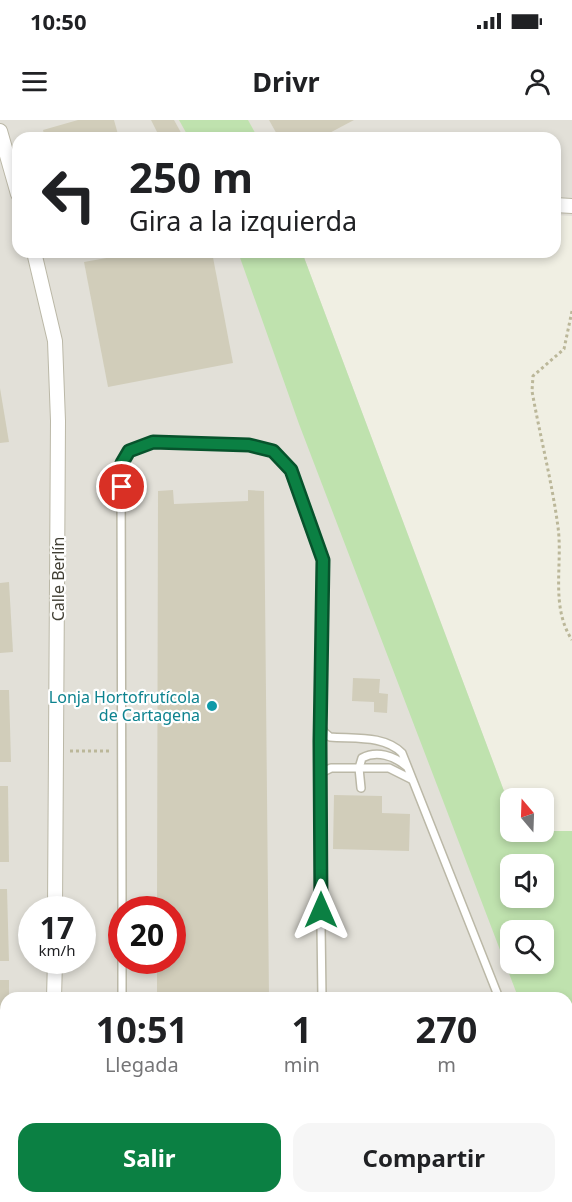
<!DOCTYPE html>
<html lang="es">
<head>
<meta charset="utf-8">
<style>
	body { margin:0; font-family:"Noto Sans",sans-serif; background:#f6f6f6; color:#202124; height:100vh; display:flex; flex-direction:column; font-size:22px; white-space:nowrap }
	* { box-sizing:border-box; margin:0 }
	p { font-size:20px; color:#757577 }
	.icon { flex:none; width:33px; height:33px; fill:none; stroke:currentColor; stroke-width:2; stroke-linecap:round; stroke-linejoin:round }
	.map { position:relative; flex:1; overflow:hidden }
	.sheet { position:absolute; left:0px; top:872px; width:573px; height:212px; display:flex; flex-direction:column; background:#fff; border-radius:18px 18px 0 0; box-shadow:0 3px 9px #0003 }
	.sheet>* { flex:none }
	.guide { position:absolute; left:12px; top:12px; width:549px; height:126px; border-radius:18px; box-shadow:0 3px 9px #0003; background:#fff; color:#202124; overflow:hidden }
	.needle { width:39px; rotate:341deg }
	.buttons { position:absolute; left:500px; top:668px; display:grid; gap:12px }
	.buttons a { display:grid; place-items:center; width:54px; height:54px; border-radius:12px; background:#fff; box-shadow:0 3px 9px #0003; font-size:30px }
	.speed { position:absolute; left:18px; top:776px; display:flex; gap:12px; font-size:30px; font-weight:700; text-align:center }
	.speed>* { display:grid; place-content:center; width:78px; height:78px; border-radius:50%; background:#fff; box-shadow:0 3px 9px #0003; line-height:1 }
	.speed small { font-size:15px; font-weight:400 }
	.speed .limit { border:9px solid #d22; background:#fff; color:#111 }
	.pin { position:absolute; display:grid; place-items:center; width:51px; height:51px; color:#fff; margin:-26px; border:3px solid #fff; border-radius:50%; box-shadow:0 2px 6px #0007 }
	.me { position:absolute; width:66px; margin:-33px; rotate:0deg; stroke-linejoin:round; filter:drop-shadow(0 0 4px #0008) }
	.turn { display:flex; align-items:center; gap:21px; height:126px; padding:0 18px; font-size:27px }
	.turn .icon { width:78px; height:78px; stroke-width:2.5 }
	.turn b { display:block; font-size:42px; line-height:51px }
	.eta { display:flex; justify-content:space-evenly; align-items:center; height:102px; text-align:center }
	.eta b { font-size:36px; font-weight:700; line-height:42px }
	.action { display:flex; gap:12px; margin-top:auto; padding:12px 18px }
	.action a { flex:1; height:69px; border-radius:18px; background:#0b8043; color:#fff; font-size:24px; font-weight:700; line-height:69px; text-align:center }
	.action a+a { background:#f6f6f6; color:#202124 }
	.status { display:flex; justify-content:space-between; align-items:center; height:42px; padding:0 30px; background:#fff; direction:ltr }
	.status svg { height:16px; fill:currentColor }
	header { display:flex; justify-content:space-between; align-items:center; height:78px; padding:0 18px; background:#fff; font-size:27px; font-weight:700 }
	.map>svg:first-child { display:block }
	.industrial { fill:#e2e0d8; fill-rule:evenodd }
	.green { fill:#bfe2ae; fill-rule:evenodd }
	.building { fill:#d1cdba }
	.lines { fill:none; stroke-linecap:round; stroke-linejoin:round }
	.service-casing { stroke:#bbb8a7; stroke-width:10 }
	.minor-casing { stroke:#bbb8a7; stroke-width:16 }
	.secondary-casing { stroke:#cdcb96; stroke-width:21 }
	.path { stroke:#bbb799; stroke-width:3; stroke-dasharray:3 3; stroke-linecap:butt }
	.service { stroke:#fff; stroke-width:7 }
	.minor { stroke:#fff; stroke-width:14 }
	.secondary { stroke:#faf9c3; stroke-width:18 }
	.route-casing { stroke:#07532c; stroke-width:15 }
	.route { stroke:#0b8043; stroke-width:10 }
	.culture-dot { fill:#0f9aa8; stroke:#fff; stroke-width:2 }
	.labels { text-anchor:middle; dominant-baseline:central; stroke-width:4.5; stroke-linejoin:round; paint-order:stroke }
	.street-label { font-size:16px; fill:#413f34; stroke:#fff }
	.culture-label { font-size:16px; fill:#0d838f; stroke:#fff; text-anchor:end }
</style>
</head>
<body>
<div class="status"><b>10:50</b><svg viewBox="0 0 49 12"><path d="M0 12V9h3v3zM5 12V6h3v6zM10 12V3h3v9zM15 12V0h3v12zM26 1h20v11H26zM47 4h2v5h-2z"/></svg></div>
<header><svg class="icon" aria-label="menu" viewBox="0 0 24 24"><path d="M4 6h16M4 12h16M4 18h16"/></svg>Drivr<svg class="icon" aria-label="person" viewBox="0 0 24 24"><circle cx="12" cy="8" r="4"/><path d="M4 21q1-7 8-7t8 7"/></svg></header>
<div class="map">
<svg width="572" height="1082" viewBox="0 0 572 1082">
	<rect width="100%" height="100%" fill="#f0efe3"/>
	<path class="industrial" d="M0 0H572V96L555 95V18H18V132H302L510 687V711H572V1082H0ZM510 744H543V777H510ZM32 789H82V840H32ZM122 789H172V840H122ZM510 810H543V843H510ZM6 878H567V1077H6Z"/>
	<g class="green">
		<polygon points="179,0 248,0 258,18 189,18"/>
		<path d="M238 132H302L510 687V711H572V971H567V878L518 877 299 304ZM510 744H543V777H510ZM510 810H543V843H510Z"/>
	</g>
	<g class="building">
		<polygon points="78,0 114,0 119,18 45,18 43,10"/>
		<polygon points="151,0 174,0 184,18 160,18"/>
		<polygon points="269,0 354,0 320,18 279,18"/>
		<polygon points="140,132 212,132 233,243 108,267 84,142"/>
		<polygon points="0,268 9,322 0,323"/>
		<polygon points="173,370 174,384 248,381 248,370 264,371 269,878 157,878 157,840 172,840 172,789 157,789 158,371"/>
		<polygon points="9,462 13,532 0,533 0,463"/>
		<polygon points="353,558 380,559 379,573 388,574 387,593 374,592 374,582 352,581"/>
		<polygon points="0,570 9,570 11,642 0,642"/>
		<polygon points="0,666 8,666 9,742 0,742"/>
		<polygon points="334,675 382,676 382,693 410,694 409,731 333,729"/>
		<polygon points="0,769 7,769 9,841 0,841"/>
		<polygon points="0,860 9,860 9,878 6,878 6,903 0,903"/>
		<rect x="0" y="912" width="6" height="27"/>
		<polygon points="567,1075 572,1075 572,1082 400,1082 400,1079 567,1077"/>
		<rect x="94" y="1077" width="114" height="5"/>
		<rect x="219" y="1077" width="106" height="5"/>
	</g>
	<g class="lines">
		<g class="service-casing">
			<g id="service">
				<path d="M321 605 324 612 330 617C355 619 384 615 402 633L499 878"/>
				<polyline points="319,658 323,652 331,648 389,648 411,659"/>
				<path d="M361 668 359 648 362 638C377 630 394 636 406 646"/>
				<polyline points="122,789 121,343 129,331 153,322 249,325 273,331 291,350 323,440 319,658 322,878"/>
				<polyline points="122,840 122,878"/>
			</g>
		</g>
		<g class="minor-casing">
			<g id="minor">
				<polyline points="0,11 18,74"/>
				<polyline points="555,85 572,86"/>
				<polyline points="34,132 55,221 58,301 55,789"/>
				<polyline points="54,878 55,840"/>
				<polyline points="53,1082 53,1077"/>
				<polyline points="363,1082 363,1077"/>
			</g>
		</g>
		<g class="secondary-casing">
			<g id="secondary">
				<polyline points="567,997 572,997"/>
				<polyline points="0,1001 6,1001"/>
				<polyline points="567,1025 572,1024"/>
				<polyline points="0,1029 6,1029"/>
			</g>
		</g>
		<g class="path">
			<path d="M572 191 564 229 533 256 532 271C540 316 552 362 558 407 563 445 550 486 572 520"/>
			<polyline points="70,631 112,631"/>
			<polyline points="0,1050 6,1050"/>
		</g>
		<use href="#service" class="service"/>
		<use href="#minor" class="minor"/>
		<use href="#secondary" class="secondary"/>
	</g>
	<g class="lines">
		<g class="route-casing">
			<polyline id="route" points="122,367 122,343 129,331 153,322 249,325 273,331 291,350 323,440 320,621 321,790"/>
		</g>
		<use href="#route" class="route"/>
	</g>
	<circle class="culture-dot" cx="212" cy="586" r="6"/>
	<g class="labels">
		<g class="street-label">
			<text transform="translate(58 459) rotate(-90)">Calle Berlín</text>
		</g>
		<g class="culture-label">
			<text x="200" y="577">Lonja Hortofrutícola<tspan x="200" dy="18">de Cartagena</tspan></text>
		</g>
	</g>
</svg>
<div class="buttons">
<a><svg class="needle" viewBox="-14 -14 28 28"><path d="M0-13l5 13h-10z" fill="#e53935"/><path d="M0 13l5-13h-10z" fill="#757577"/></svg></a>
<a><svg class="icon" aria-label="sound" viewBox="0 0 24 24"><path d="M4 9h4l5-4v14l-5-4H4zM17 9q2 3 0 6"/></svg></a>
<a><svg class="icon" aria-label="search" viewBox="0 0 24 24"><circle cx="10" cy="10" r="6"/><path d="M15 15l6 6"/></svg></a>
</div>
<div class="speed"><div>17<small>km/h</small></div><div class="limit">20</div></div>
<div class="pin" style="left:122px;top:367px;background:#d93025"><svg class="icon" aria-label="arrive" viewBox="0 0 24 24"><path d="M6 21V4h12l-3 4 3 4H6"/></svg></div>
<svg class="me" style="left:321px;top:790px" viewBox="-20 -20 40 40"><path d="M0-17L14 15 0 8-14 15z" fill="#0b8043" stroke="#fff" stroke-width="4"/></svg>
<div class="guide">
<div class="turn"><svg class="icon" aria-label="left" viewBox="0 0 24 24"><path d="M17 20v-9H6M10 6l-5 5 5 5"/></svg><div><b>250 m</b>Gira a la izquierda</div></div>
</div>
<section class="sheet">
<div class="eta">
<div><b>10:51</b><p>Llegada</p></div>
<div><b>1</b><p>min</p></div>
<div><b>270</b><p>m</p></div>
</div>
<div class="action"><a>Salir</a><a>Compartir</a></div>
</section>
</div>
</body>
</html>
